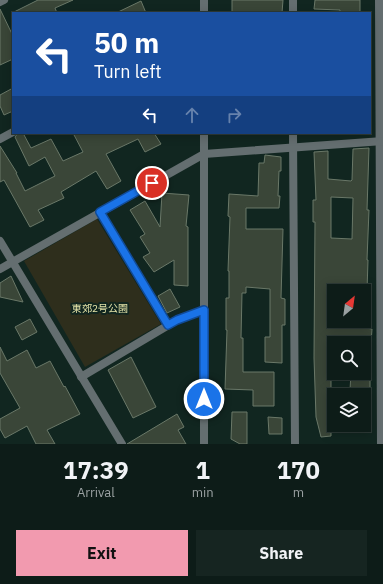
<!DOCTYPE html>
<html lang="en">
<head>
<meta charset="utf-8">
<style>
	body { margin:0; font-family:"IBM Plex Sans","Noto Sans JP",sans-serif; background:#162521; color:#f1f3f6; height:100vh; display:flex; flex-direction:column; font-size:15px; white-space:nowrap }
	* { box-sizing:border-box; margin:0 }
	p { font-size:13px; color:#9aa1a2 }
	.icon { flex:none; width:22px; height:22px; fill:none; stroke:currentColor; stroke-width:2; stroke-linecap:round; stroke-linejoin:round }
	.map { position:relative; height:444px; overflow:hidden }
	.side { display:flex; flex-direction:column; background:#0d1c18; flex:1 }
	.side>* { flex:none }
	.guide { position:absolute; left:12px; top:12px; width:359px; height:122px; border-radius:0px; box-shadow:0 2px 10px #0003,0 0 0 1px #2d3a37; background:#1a4fa0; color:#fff; overflow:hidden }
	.needle { width:26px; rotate:29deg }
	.tools { position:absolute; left:327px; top:284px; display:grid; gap:8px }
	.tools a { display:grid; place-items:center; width:44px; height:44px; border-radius:0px; background:#0d1c18; box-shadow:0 2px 10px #0003,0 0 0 1px #2d3a37; font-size:20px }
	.pin { position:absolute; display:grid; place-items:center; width:34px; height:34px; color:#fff; margin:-17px; border:2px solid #fff; border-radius:50%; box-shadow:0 1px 4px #0007 }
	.me { position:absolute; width:44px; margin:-22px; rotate:0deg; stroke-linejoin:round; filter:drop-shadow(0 0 3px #0008) }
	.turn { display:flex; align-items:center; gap:14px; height:84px; padding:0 16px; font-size:18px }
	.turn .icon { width:52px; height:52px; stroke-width:2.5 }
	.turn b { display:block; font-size:28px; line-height:34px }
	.lanes { display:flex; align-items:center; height:38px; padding:0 16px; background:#0003; justify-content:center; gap:20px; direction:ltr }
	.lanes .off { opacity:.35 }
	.eta { display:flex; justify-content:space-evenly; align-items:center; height:68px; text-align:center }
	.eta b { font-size:24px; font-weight:800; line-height:28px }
	.action { display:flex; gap:8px; margin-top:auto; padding:8px 16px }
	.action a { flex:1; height:46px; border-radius:0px; background:#f29aaf; color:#111; font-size:16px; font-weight:800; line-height:46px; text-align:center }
	.action a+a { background:#162521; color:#f1f3f6 }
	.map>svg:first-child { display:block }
	.green { fill:#2e2e1c }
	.building { fill:#3a4638; stroke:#6a7868; fill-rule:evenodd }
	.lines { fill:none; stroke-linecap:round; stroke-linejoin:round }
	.street { stroke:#646e70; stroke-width:8 }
	.route-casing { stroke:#114b97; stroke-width:10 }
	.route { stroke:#1a73e8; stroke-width:7 }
	.labels { text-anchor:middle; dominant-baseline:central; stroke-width:4; stroke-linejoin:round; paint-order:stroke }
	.park-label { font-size:10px; fill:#e5e4a9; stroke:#112620 }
</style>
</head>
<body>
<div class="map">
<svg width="383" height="444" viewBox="0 0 383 444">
	<rect width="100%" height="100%" fill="#112620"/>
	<polygon class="green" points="97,219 161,324 85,367 24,261"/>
	<g class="building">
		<polygon points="38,0 73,0 55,8 57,13 12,13"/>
		<polygon points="232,0 283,0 282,13 232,13"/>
		<polygon points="315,0 360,0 360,13 340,13 340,10 314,9"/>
		<polygon points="141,1 146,13 116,13"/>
		<polygon points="0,9 13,36 13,59 0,65"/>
		<polygon points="13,88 13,111 4,115 0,106 0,95"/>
		<polygon points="18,133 23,133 31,148 51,139 63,161 83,152 73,133 154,133 161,144 145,152 138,139 106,154 121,181 107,189 96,171 61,192 64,198 38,210 44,220 30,227 4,180 0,182 0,146 17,173 16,173 25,191 55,176 45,157 29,166 15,137"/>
		<path d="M369 148 367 210H369L367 260H368L367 291H331V321H366V328L372 329 371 343H331V436L321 437 316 417 314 358 315 222H313V200H316L314 152 328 151V179L351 181 352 180 353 149ZM331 197 353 198 352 239 331 238Z"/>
		<polygon points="265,155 281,157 281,171 279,171 278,196 280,196 279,208 246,208 246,229 283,229 281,298 285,299 285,325 282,325 282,363 265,362 265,337 270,337 270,289 246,287 246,293 242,293 241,338 243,338 243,372 274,372 274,406 253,406 253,390 225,389 227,330 226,330 226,298 229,298 229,271 228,271 230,217 228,216 229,194 258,196 259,163 264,163"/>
		<polygon points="162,193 189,195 186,226 188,227 188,286 174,285 174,260 154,272 143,257 150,253 140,237 145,234 130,210 145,201 160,227"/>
		<polygon points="11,276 23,302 0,297 0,283"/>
		<polygon points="170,289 180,307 167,313 158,296"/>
		<polygon points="30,319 37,332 22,340 15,327"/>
		<polygon points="0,347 7,361 27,350 36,368 50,361 64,387 65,386 80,414 47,430 55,444 36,444 27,426 5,438 0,429 0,419 20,408 0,373"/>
		<polygon points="131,357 156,407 133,418 108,370"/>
		<polygon points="351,373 370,373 370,391 350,390"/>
		<polygon points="232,412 247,412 247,444 240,444 231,439"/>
		<polygon points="177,414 184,427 178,430 186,444 127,444"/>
		<polygon points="268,417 282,418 282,434 269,434"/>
	</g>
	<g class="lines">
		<g class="street">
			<polyline points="204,0 204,13"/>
			<polyline points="379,0 381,444"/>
			<polyline points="0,2 4,0"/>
			<polyline points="293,13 293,0"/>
			<polyline points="293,133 295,444"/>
			<polyline points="0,139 13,132"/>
			<polyline points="100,212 168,325"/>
			<polyline points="0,241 122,444"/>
			<polyline points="0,269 204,154 383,141"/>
			<polyline points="81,377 177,320 204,310"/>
			<polyline points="204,444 204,133"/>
		</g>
	</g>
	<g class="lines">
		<g class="route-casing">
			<polyline id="route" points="152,183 100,212 168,325 177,320 204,310 204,399"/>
		</g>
		<use href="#route" class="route"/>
	</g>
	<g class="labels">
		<g class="park-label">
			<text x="100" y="308">東郊2号公園</text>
		</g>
	</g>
</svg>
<div class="tools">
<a><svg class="needle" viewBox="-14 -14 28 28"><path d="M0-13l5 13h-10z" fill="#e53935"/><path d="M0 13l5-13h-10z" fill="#9aa1a2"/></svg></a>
<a><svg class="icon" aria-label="search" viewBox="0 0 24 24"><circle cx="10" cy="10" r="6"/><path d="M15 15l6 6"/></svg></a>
<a><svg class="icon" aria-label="layers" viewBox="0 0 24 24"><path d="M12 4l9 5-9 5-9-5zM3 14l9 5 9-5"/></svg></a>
</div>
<div class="pin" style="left:152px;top:183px;background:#d93025"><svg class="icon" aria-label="arrive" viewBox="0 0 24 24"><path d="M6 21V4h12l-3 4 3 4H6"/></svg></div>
<svg class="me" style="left:204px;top:399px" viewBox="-20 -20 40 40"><circle r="17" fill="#1a73e8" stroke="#fff" stroke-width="3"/><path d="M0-11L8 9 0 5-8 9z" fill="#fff"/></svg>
<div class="guide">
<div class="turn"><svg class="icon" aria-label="left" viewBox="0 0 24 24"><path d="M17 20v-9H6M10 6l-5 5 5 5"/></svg><div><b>50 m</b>Turn left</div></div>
<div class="lanes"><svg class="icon" aria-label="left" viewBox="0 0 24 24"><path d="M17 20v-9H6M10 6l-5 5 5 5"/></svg><svg class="icon off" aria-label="ahead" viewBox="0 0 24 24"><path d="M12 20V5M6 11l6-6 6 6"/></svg><svg class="icon off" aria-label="right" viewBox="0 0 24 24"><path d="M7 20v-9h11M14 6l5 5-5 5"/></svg></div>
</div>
</div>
<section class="side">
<div class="eta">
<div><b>17:39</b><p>Arrival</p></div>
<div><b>1</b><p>min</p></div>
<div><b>170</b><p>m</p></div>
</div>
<div class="action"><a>Exit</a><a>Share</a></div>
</section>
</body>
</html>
